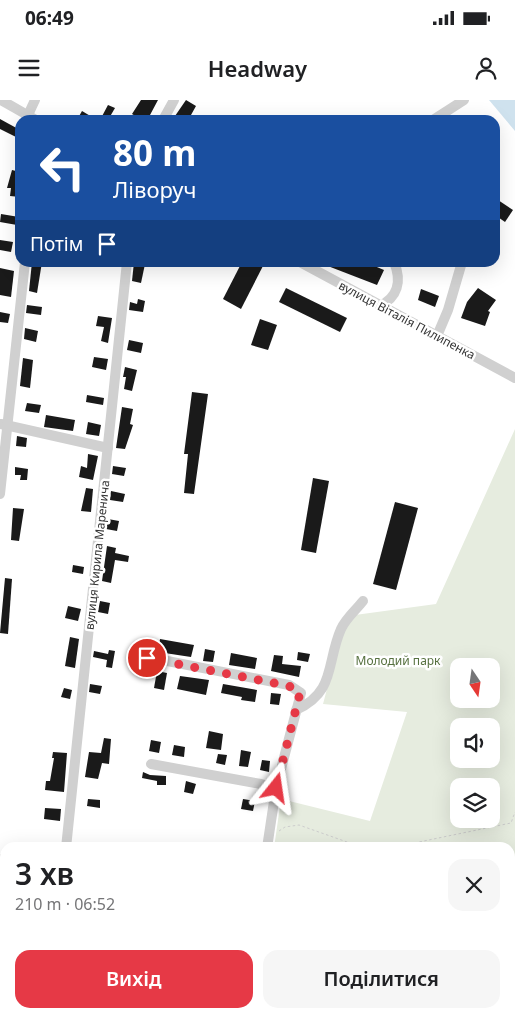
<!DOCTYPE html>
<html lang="uk">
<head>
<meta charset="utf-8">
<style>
	body { margin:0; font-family:"Noto Sans",sans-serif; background:#f6f6f6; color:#202124; height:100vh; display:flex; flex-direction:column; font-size:19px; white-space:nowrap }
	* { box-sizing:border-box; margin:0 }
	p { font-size:16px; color:#757577 }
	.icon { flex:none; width:28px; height:28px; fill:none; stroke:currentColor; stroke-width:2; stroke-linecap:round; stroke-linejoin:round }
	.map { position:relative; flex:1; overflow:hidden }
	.drawer { position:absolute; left:0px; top:742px; width:515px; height:176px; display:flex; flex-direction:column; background:#fff; border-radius:15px 15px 0 0; box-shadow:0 5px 20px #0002 }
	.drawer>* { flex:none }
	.top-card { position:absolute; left:15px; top:15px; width:485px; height:152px; border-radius:15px; box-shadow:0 5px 20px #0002; background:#1a4fa0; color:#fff; overflow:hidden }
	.needle { width:32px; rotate:167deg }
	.buttons { position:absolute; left:450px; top:558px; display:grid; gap:10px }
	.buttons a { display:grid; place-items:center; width:50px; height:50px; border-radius:10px; background:#fff; box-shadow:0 5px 20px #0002; font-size:25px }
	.pin { position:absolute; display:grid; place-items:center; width:42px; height:42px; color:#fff; margin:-21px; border:2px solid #fff; border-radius:50%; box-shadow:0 1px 5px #0007 }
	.me { position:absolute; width:55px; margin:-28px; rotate:15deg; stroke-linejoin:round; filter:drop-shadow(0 0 4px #0008) }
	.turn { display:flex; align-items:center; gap:18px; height:105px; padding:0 15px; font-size:22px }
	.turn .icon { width:65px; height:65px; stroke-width:2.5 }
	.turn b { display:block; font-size:35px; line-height:42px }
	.then { display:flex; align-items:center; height:48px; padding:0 15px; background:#0003; gap:10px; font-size:19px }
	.round { display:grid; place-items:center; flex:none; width:52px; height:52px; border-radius:15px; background:#f6f6f6 }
	.head { display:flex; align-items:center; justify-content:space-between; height:85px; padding:0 15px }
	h1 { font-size:30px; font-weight:600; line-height:38px }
	.cta { display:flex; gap:10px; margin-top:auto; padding:10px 15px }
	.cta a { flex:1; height:58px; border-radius:15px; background:#e63946; color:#fff; font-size:20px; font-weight:600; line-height:58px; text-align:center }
	.cta a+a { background:#f6f6f6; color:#202124 }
	.status { display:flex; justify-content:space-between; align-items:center; height:35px; padding:0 25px; background:#fff; direction:ltr }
	.status svg { height:14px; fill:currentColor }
	header { display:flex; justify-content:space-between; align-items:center; height:65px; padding:0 15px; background:#fff; font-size:22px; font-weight:600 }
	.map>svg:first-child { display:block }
	.green { fill:#e6ecdf; fill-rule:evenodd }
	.water { fill:#cfe2ee }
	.building { fill:#1a1a1a }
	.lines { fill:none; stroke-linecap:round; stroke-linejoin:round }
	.path { stroke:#cdcdcd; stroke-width:1; stroke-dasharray:2.5 2.5; stroke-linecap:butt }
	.minor { stroke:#d0d0d0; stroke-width:10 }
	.route { stroke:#e63946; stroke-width:9; stroke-dasharray:0 16.2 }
	.labels { text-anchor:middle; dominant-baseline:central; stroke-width:5; stroke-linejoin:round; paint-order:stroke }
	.street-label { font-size:12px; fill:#333; stroke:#fff }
	.park-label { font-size:12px; fill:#56703f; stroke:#fff }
</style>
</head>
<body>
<div class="status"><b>06:49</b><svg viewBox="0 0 49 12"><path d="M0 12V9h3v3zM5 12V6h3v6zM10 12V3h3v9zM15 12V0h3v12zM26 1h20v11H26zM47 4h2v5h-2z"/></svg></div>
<header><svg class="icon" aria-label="menu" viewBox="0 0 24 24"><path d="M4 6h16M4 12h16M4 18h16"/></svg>Headway<svg class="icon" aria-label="person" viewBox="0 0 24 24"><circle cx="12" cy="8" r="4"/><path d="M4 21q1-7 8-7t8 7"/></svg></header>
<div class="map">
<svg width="515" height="918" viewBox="0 0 515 918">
	<rect width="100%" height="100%" fill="#fff"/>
	<path class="green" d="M515 329V916L509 914 510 748H274L281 699 370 721 407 612 323 604 343 529 355 515 436 504ZM459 566H491V599H459ZM459 626H491V659H459ZM459 686H491V719H459Z"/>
	<g class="water">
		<polygon points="489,0 515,0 515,31"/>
		<polygon points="174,914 509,914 515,918 173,918"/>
	</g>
	<g class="building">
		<polygon points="141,0 158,0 150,15 156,20 142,20 132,14"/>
		<polygon points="186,0 196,6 191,15 199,20 183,20 175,16"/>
		<polygon points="108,5 115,8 108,20 100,20"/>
		<polygon points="82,11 97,20 77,20"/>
		<polygon points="0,19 20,30 20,39 0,29"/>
		<polygon points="12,70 20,72 18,84 20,85 20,97 10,96 11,88 7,88"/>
		<polygon points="495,98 513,110 505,122 495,115"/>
		<polygon points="1,114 19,117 17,125 0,122"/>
		<polygon points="0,140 13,142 11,152 0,150"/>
		<polygon points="32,162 42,162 37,193 29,191"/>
		<polygon points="134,162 145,164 141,183 132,181"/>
		<polygon points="242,162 265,162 241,209 223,199"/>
		<polygon points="365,162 384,170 377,185 320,163"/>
		<polygon points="0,168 14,171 11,197 0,195"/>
		<polygon points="286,188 347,218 340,232 279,202"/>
		<polygon points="478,188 496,200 488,211 490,212 485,226 461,218 467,202"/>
		<polygon points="421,189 439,196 435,207 418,200"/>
		<polygon points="138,199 145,201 143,212 129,210 130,202 137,204"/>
		<polygon points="27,205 42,207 41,215 26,213"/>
		<polygon points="0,212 10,214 8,223 0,222"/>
		<polygon points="98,216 112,218 108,243 101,241 104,227 96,226"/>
		<polygon points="260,219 277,225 268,250 251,245"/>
		<polygon points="25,228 38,231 36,242 24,239"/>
		<polygon points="129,240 143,243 141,253 127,250"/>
		<polygon points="94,257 108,259 106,270 92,267"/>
		<polygon points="23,258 33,260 30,288 20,286"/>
		<polygon points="125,267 137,270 132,291 124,289 126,277 123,277"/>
		<polygon points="192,292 208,294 194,394 184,393 188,354 184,354"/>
		<polygon points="87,295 104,298 103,305 86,302"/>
		<polygon points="27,303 41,305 39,313 25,311"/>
		<polygon points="122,307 133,309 130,324 133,325 125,349 116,348"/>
		<polygon points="46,315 75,320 73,331 44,327"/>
		<polygon points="88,322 101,325 99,336 86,334"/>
		<polygon points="17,336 27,338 26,347 16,346"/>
		<polygon points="88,354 98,356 93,380 79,377 81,366 87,368"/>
		<polygon points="113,366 126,368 124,376 112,374"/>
		<polygon points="15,367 28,369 27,380 20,380 21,375 15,375"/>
		<polygon points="313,378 329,381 316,453 301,450"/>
		<polygon points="86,388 93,389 91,412 81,411"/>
		<polygon points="111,391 125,394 123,402 110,400"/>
		<polygon points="395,402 418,408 396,490 373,484"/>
		<polygon points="13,408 24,409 19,441 11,440"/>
		<polygon points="108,419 119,421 117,431 106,429"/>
		<polygon points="107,446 116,448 115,453 129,456 128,462 115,460 111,483 102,481"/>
		<polygon points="73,465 84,467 83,474 72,472"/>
		<polygon points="5,478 12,479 8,534 0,533"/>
		<polygon points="100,501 110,503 108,514 98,512"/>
		<polygon points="68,506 81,509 78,521 65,518"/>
		<polygon points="70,537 79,539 75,568 65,566"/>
		<polygon points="160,539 194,545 191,557 158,552"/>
		<polygon points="205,549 215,551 213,562 203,561"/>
		<polygon points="109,550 115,551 112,568 106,567 107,560 93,557 94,551 108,554"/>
		<polygon points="298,552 310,554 308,562 297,560"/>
		<polygon points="231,553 257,558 255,569 229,565"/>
		<polygon points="274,555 283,556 282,564 301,566 299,577 271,571"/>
		<polygon points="157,571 167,573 164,590 154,588"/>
		<polygon points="180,576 209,580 206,595 177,589"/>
		<polygon points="90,584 102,586 100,594 89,592"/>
		<polygon points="223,584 257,590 255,602 241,600 242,597 221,593"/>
		<polygon points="64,588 72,590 70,599 61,597"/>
		<polygon points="271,593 281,594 279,605 270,604"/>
		<polygon points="209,631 223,634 221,650 206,648"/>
		<polygon points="104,638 111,639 109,664 102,663 98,679 85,677 89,652 101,653"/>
		<polygon points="151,640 161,642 159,653 149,651"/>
		<polygon points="174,645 185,647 184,657 172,655"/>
		<polygon points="241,650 251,652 248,667 239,666"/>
		<polygon points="53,652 67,653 64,692 45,690 46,681 50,681 54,658 52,658"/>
		<polygon points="218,654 227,655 225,665 216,663"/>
		<polygon points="262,660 270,661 269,672 260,670"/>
		<polygon points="143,672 150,675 166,676 166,685 157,685 157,681 142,678"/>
		<polygon points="186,681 196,684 193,694 184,692"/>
		<polygon points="88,699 100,700 100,708 87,706"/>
		<polygon points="243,699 255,701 253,711 241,709"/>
		<polygon points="45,708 61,709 60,721 44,719"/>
	</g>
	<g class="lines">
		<g class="path">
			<polyline points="279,731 285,727 299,725 364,748"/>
			<polyline points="390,748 511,723 515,712"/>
			<polyline points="510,904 515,906"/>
		</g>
		<g class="minor">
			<polyline points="1,0 36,20"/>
			<polyline points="28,15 35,0"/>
			<polyline points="163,20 174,0"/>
			<polyline points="433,20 464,0"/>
			<polyline points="300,162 515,278"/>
			<path d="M379 206C398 198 402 181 394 162"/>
			<polyline points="437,236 448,210 462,162"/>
			<polyline points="1,324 108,348"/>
			<polyline points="0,394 25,162"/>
			<polyline points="147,557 289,585 301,593 276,688"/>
			<path d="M296 610C336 592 326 563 341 529 346 518 356 510 363 501"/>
			<polyline points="151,664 261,684 276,688 267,748"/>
			<polyline points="66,748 127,162"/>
			<polyline points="0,759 5,760"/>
			<polyline points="70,914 71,918"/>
		</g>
	</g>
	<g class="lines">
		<polyline class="route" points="147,558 289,586 300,593 276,688"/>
	</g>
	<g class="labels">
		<g class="street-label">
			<text transform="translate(407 220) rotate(28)">вулиця Віталія Пилипенка</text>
			<text transform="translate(97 455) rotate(-84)">вулиця Кирила Маренича</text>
		</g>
		<g class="park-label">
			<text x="398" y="560">Молодий парк</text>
		</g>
	</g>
</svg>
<div class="buttons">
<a><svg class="needle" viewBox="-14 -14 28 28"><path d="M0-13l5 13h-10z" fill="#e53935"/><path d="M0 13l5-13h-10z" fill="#757577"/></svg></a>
<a><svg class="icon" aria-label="sound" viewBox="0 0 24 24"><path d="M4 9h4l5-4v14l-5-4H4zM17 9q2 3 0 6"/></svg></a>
<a><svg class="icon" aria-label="layers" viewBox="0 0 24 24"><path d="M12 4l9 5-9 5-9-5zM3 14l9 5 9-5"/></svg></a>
</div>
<div class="pin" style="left:147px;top:558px;background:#d93025"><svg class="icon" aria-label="arrive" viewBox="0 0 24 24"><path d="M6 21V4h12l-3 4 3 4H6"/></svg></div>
<svg class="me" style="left:276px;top:688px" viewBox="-20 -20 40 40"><path d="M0-17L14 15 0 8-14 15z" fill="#e63946" stroke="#fff" stroke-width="4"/></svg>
<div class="top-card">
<div class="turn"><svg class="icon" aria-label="left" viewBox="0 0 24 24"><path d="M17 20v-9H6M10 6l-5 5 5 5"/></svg><div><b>80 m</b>Ліворуч</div></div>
<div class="then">Потім<svg class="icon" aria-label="arrive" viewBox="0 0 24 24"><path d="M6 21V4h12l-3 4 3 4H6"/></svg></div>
</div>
<section class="drawer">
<div class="head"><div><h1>3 хв</h1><p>210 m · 06:52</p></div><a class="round"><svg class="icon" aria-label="close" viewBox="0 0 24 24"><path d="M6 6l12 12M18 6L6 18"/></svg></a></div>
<div class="cta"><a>Вихід</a><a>Поділитися</a></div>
</section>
</div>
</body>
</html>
